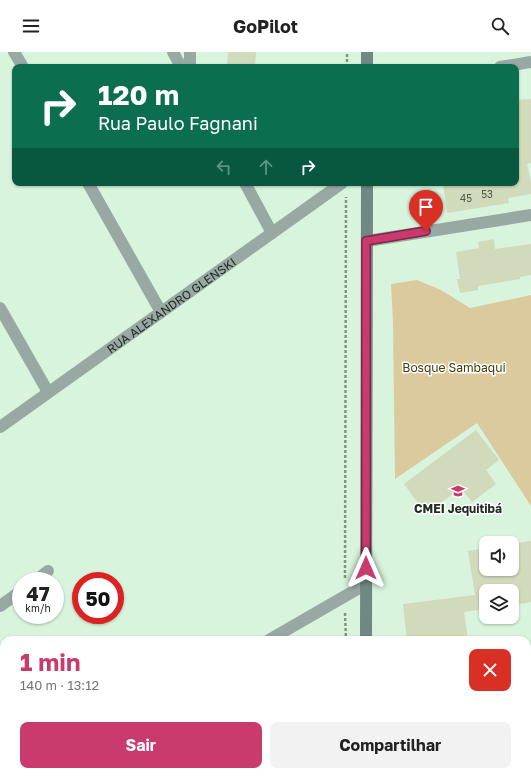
<!DOCTYPE html>
<html lang="pt">
<head>
<meta charset="utf-8">
<style>
	body { margin:0; font-family:"Golos Text",sans-serif; background:#f2f2f2; color:#222; height:100vh; display:flex; flex-direction:column; font-size:15px; white-space:nowrap }
	* { box-sizing:border-box; margin:0 }
	p { font-size:13px; color:#767676 }
	.icon { flex:none; width:22px; height:22px; fill:none; stroke:currentColor; stroke-width:2; stroke-linecap:round; stroke-linejoin:round }
	.map { position:relative; flex:1; overflow:hidden }
	.drawer { position:absolute; left:0px; top:584px; width:531px; height:140px; display:flex; flex-direction:column; background:#fff; border-radius:12px 12px 0 0; box-shadow:0 1px 3px #0004 }
	.drawer>* { flex:none }
	.hud { position:absolute; left:12px; top:12px; width:507px; height:122px; border-radius:8px; box-shadow:0 1px 3px #0004; background:#0b6e4f; color:#fff; overflow:hidden }
	.fabs { position:absolute; left:479px; top:484px; display:grid; gap:8px }
	.fabs a { display:grid; place-items:center; width:40px; height:40px; border-radius:8px; background:#fff; box-shadow:0 1px 3px #0004; font-size:20px }
	.speed { position:absolute; left:12px; top:520px; display:flex; gap:8px; font-size:20px; font-weight:700; text-align:center }
	.speed>* { display:grid; place-content:center; width:52px; height:52px; border-radius:50%; background:#fff; box-shadow:0 1px 3px #0004; line-height:1 }
	.speed small { font-size:10px; font-weight:400 }
	.speed .limit { border:6px solid #d22; background:#fff; color:#111 }
	.pin { position:absolute; display:grid; place-items:center; width:34px; height:34px; color:#fff; margin:-41px -17px; border-radius:50% 50% 50% 0; rotate:-45deg; box-shadow:0 0 4px #0007 }
	.pin .icon { rotate:45deg }
	.me { position:absolute; width:44px; margin:-22px; rotate:0deg; stroke-linejoin:round; filter:drop-shadow(0 0 3px #0008) }
	.turn { display:flex; align-items:center; gap:14px; height:84px; padding:0 20px; font-size:18px }
	.turn .icon { width:52px; height:52px; stroke-width:2.5 }
	.turn b { display:block; font-size:28px; line-height:34px }
	.lanes { display:flex; align-items:center; height:38px; padding:0 20px; background:#0003; justify-content:center; gap:20px; direction:ltr }
	.lanes .off { opacity:.35 }
	.round { display:grid; place-items:center; flex:none; width:42px; height:42px; border-radius:8px; background:#f2f2f2 }
	.headline { display:flex; align-items:center; justify-content:space-between; height:68px; padding:0 20px }
	h1 { font-size:24px; font-weight:700; line-height:30px; color:#c83b6c }
	.cta { display:flex; gap:8px; margin-top:auto; padding:8px 20px }
	.cta a { flex:1; height:46px; border-radius:8px; background:#c83b6c; color:#fff; font-size:16px; font-weight:700; line-height:46px; text-align:center }
	.cta a+a { background:#f2f2f2; color:#222 }
	header { display:flex; justify-content:space-between; align-items:center; height:52px; padding:0 20px; background:#fff; font-size:18px; font-weight:700 }
	.map>svg:first-child { display:block }
	.green { fill:#daca9e }
	.building { fill:#d1daba }
	.lines { fill:none; stroke-linecap:round; stroke-linejoin:round }
	.path { stroke:#819584; stroke-width:2.5; stroke-dasharray:3 2; stroke-linecap:butt }
	.lane { stroke:#98a9a4; stroke-width:9 }
	.street { stroke:#98a9a4; stroke-width:12 }
	.secondary { stroke:#708882; stroke-width:12 }
	.route-casing { stroke:#822646; stroke-width:10 }
	.route { stroke:#c83b6c; stroke-width:7 }
	.labels { text-anchor:middle; dominant-baseline:central; stroke-width:3; stroke-linejoin:round; paint-order:stroke }
	.number-label { font-size:10px; fill:#4e584a }
	.street-label { font-size:12px; fill:#222c24; stroke:#fff }
	.park-label { font-size:12px; fill:#483a0a; stroke:#fff }
	.poi-label { font-size:12px; font-weight:bold; fill:#222c24; stroke:#fff }
</style>
</head>
<body>
<header><svg class="icon" aria-label="menu" viewBox="0 0 24 24"><path d="M4 6h16M4 12h16M4 18h16"/></svg>GoPilot<svg class="icon" aria-label="search" viewBox="0 0 24 24"><circle cx="10" cy="10" r="6"/><path d="M15 15l6 6"/></svg></header>
<div class="map">
<svg width="531" height="724" viewBox="0 0 531 724">
	<rect width="100%" height="100%" fill="#d8f4dc"/>
	<polygon class="green" points="417,228 441,238 470,256 531,243 531,454 477,371 395,427 393,271 391,232"/>
	<g class="building">
		<polygon points="228,0 256,0 255,15 227,15"/>
		<polygon points="531,47 531,111 527,112 531,131 531,142 508,146 509,151 447,161 443,131 516,131 516,48"/>
		<polygon points="494,187 495,197 531,192 531,223 520,225 520,227 478,234 478,238 460,241 457,227 460,227 456,200 479,196 478,190"/>
		<polygon points="476,378 499,408 486,418 496,432 472,450 461,436 426,462 404,432"/>
		<polygon points="531,489 531,550 512,553 512,539 486,539 486,557 464,560 468,588 407,588 403,552 475,543 468,499 486,496 486,517 512,517 512,492"/>
	</g>
	<g class="lines">
		<g class="path">
			<polyline points="347,15 347,0"/>
			<polyline points="345,526 346,145"/>
			<polyline points="345,561 346,588"/>
			<polyline points="347,720 347,724"/>
			<polyline points="205,724 212,720"/>
		</g>
		<g class="lane">
			<polyline points="529,635 531,649"/>
			<polyline points="458,720 458,724"/>
		</g>
		<g class="street">
			<polyline points="14,0 23,15"/>
			<polyline points="173,0 181,15"/>
			<polyline points="190,0 190,15"/>
			<polyline points="500,15 531,10"/>
			<polyline points="88,131 161,260"/>
			<polyline points="245,131 272,181"/>
			<polyline points="367,189 531,163"/>
			<polyline points="0,256 48,340"/>
			<path id="s1" d="M0 375 342 131"/>
			<polyline points="35,529 48,519"/>
			<polyline points="0,554 21,539"/>
			<polyline points="269,588 366,532"/>
			<polyline points="527,635 531,634"/>
			<polyline points="32,724 39,720"/>
		</g>
		<g class="secondary">
			<polyline points="367,15 367,0"/>
			<polyline points="366,588 367,131"/>
			<polyline points="366,724 366,720"/>
		</g>
	</g>
	<g class="lines">
		<g class="route-casing">
			<polyline id="route" points="366,516 366,189 426,179"/>
		</g>
		<use href="#route" class="route"/>
	</g>
	<defs>
		<g id="school-bare" transform="scale(1.08)"><path d="M0-5L7-2L0 1L-7-2ZM-4 1L0 2.5L4 1V4Q0 6-4 4Z" fill="#c83b6c" stroke="#fff" stroke-width="2.5" paint-order="stroke"/></g>
	</defs>
	<g fill-rule="evenodd">
		<use href="#school-bare" x="458" y="439"/>
	</g>
	<g class="labels">
		<g class="number-label">
			<text x="487" y="142">53</text>
			<text x="466" y="146">45</text>
		</g>
		<g class="street-label">
			<text stroke="none"><textPath href="#s1" startOffset="210">RUA ALEXANDRO GLENSKI</textPath></text>
		</g>
		<g class="park-label">
			<text x="454" y="315">Bosque Sambaqui</text>
		</g>
		<g class="poi-label">
			<text x="458" y="456">CMEI Jequitibá</text>
		</g>
	</g>
</svg>
<div class="fabs">
<a><svg class="icon" aria-label="sound" viewBox="0 0 24 24"><path d="M4 9h4l5-4v14l-5-4H4zM17 9q2 3 0 6"/></svg></a>
<a><svg class="icon" aria-label="layers" viewBox="0 0 24 24"><path d="M12 4l9 5-9 5-9-5zM3 14l9 5 9-5"/></svg></a>
</div>
<div class="speed"><div>47<small>km/h</small></div><div class="limit">50</div></div>
<div class="pin" style="left:426px;top:179px;background:#d93025"><svg class="icon" aria-label="arrive" viewBox="0 0 24 24"><path d="M6 21V4h12l-3 4 3 4H6"/></svg></div>
<svg class="me" style="left:366px;top:516px" viewBox="-20 -20 40 40"><path d="M0-17L14 15 0 8-14 15z" fill="#c83b6c" stroke="#fff" stroke-width="4"/></svg>
<div class="hud">
<div class="turn"><svg class="icon" aria-label="right" viewBox="0 0 24 24"><path d="M7 20v-9h11M14 6l5 5-5 5"/></svg><div><b>120 m</b>Rua Paulo Fagnani</div></div>
<div class="lanes"><svg class="icon off" aria-label="left" viewBox="0 0 24 24"><path d="M17 20v-9H6M10 6l-5 5 5 5"/></svg><svg class="icon off" aria-label="ahead" viewBox="0 0 24 24"><path d="M12 20V5M6 11l6-6 6 6"/></svg><svg class="icon" aria-label="right" viewBox="0 0 24 24"><path d="M7 20v-9h11M14 6l5 5-5 5"/></svg></div>
</div>
<section class="drawer">
<div class="headline"><div><h1>1 min</h1><p>140 m · 13:12</p></div><a class="round" style="background:#d93025;color:#fff"><svg class="icon" aria-label="close" viewBox="0 0 24 24"><path d="M6 6l12 12M18 6L6 18"/></svg></a></div>
<div class="cta"><a>Sair</a><a>Compartilhar</a></div>
</section>
</div>
</body>
</html>
